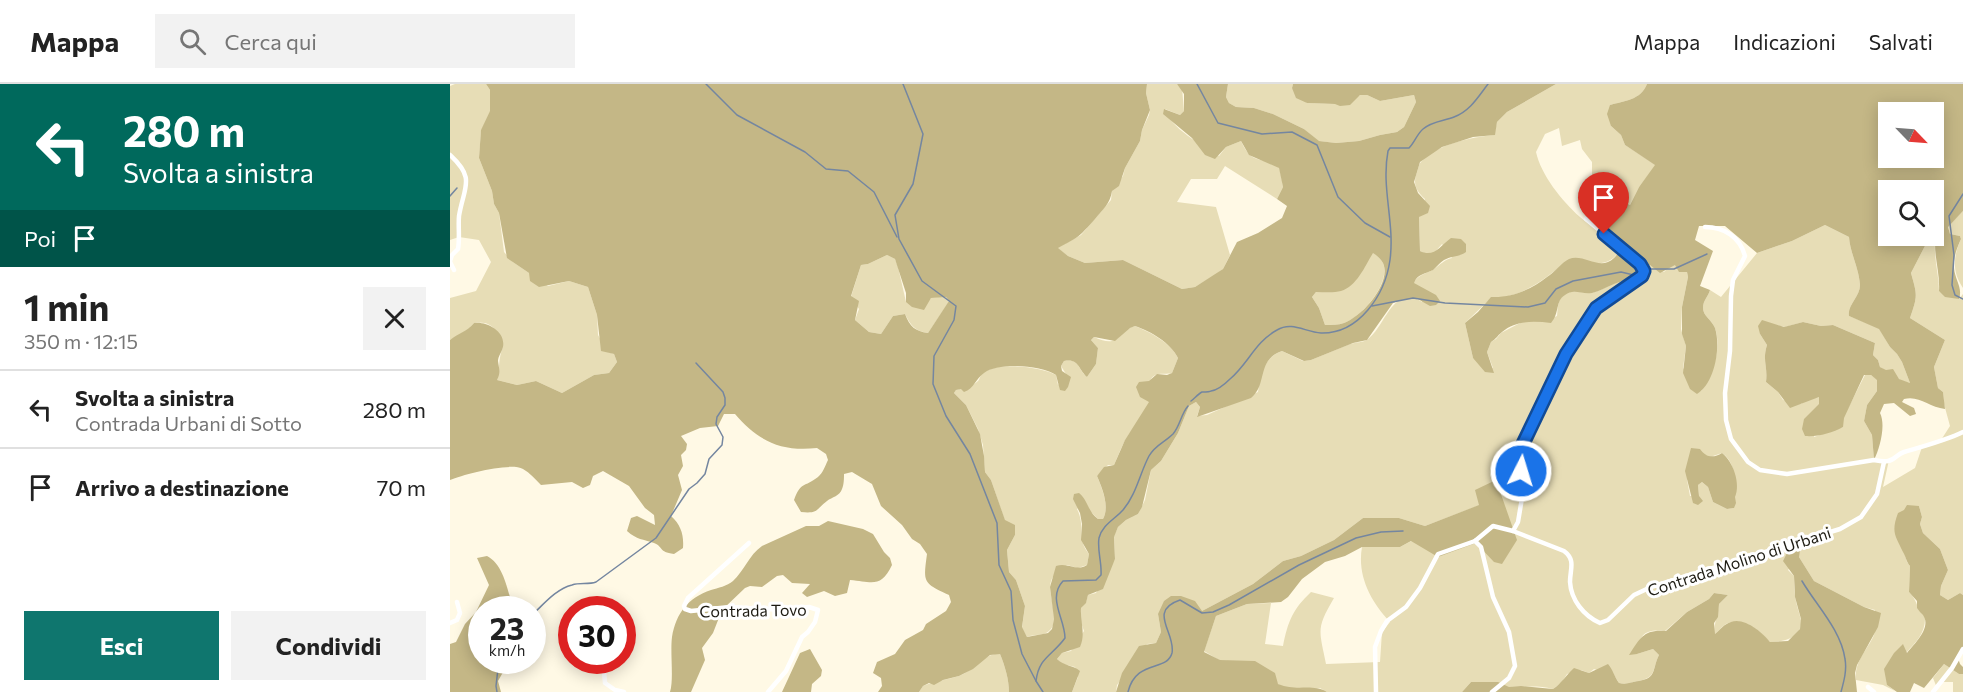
<!DOCTYPE html>
<html lang="it">
<head>
<meta charset="utf-8">
<style>
	body { margin:0; font-family:Commissioner,sans-serif; background:#f2f2f2; color:#222; height:100vh; display:flex; flex-direction:column; font-size:22px; white-space:nowrap }
	* { box-sizing:border-box; margin:0 }
	p { font-size:20px; color:#767676 }
	.icon { flex:none; width:33px; height:33px; fill:none; stroke:currentColor; stroke-width:2; stroke-linecap:round; stroke-linejoin:round }
	.map { position:relative; flex:1; overflow:hidden }
	.drawer { display:flex; flex-direction:column; background:#fff; width:450px }
	.drawer>* { flex:none }
	.guide { background:#00695c; color:#fff; overflow:hidden }
	.needle { width:39px; rotate:115deg }
	.controls { position:absolute; left:1428px; top:18px; display:grid; gap:12px }
	.controls a { display:grid; place-items:center; width:66px; height:66px; border-radius:0px; background:#fff; box-shadow:0 3px 15px #0003; font-size:30px }
	.speed { position:absolute; left:18px; top:512px; display:flex; gap:12px; font-size:30px; font-weight:700; text-align:center }
	.speed>* { display:grid; place-content:center; width:78px; height:78px; border-radius:50%; background:#fff; box-shadow:0 3px 15px #0003; line-height:1 }
	.speed small { font-size:15px; font-weight:400 }
	.speed .limit { border:9px solid #d22; background:#fff; color:#111 }
	.pin { position:absolute; display:grid; place-items:center; width:51px; height:51px; color:#fff; margin:-62px -26px; border-radius:50% 50% 50% 0; rotate:-45deg; box-shadow:0 0 6px #0007 }
	.pin .icon { rotate:45deg }
	.me { position:absolute; width:66px; margin:-33px; rotate:5deg; stroke-linejoin:round; filter:drop-shadow(0 0 4px #0008) }
	.turn { display:flex; align-items:center; gap:21px; height:126px; padding:0 24px; font-size:27px }
	.turn .icon { width:78px; height:78px; stroke-width:2.5 }
	.turn b { display:block; font-size:42px; line-height:51px }
	.then { display:flex; align-items:center; height:57px; padding:0 24px; background:#0003; gap:12px; font-size:22px }
	.round { display:grid; place-items:center; flex:none; width:63px; height:63px; border-radius:0px; background:#f2f2f2 }
	.head { display:flex; align-items:center; justify-content:space-between; height:102px; padding:0 24px }
	h1 { font-size:36px; font-weight:700; line-height:45px }
	.cta { display:flex; gap:12px; margin-top:auto; padding:12px 24px }
	.cta a { flex:1; height:69px; border-radius:0px; background:#0f766e; color:#fff; font-size:24px; font-weight:700; line-height:69px; text-align:center }
	.cta a+a { background:#f2f2f2; color:#222 }
	ul { padding:0; list-style:none }
	li { display:flex; align-items:center; gap:18px; height:78px; padding:0 24px; border-top:2px solid #e0e0e0 }
	li div { flex:1 }
	li b { display:block; font-size:22px }
	li em { font-style:normal }
	header { display:flex; align-items:center; gap:36px; box-sizing:border-box; height:84px; padding:0 30px; background:#fff; border-bottom:2px solid #e0e0e0 }
	header strong { font-size:28px }
	nav { display:flex; gap:33px; margin-inline-start:auto; font-size:21px }
	.search { width:420px; height:54px; background:#f2f2f2; display:flex; align-items:center; gap:15px; box-sizing:border-box; padding:0 21px; border-radius:0px; color:#767676; font-size:22px }
	main { display:flex; flex:1; min-height:0 }
	.map>svg:first-child { display:block }
	.green { fill:#e7ddb6; fill-rule:evenodd }
	.forest { fill:#c4b786; fill-rule:evenodd }
	.lines { fill:none; stroke-linecap:round; stroke-linejoin:round }
	.stream { stroke:#7486a0; stroke-width:1.5 }
	.street { stroke:#fff; stroke-width:4.5 }
	.route-casing { stroke:#114b97; stroke-width:15 }
	.route { stroke:#1a73e8; stroke-width:10 }
	.labels { text-anchor:middle; dominant-baseline:central; stroke-width:6; stroke-linejoin:round; paint-order:stroke }
	.street-label { font-size:16px; fill:#1c1a11; stroke:#fff }
</style>
</head>
<body>
<header>
<strong>Mappa</strong>
<div class="search"><svg class="icon" aria-label="search" viewBox="0 0 24 24"><circle cx="10" cy="10" r="6"/><path d="M15 15l6 6"/></svg>Cerca qui</div>
<nav><a>Mappa</a><a>Indicazioni</a><a>Salvati</a></nav>
</header>
<main>
<section class="drawer">
<div class="guide">
<div class="turn"><svg class="icon" aria-label="left" viewBox="0 0 24 24"><path d="M17 20v-9H6M10 6l-5 5 5 5"/></svg><div><b>280 m</b>Svolta a sinistra</div></div>
<div class="then">Poi<svg class="icon" aria-label="arrive" viewBox="0 0 24 24"><path d="M6 21V4h12l-3 4 3 4H6"/></svg></div>
</div>
<div class="head"><div><h1>1 min</h1><p>350 m · 12:15</p></div><a class="round"><svg class="icon" aria-label="close" viewBox="0 0 24 24"><path d="M6 6l12 12M18 6L6 18"/></svg></a></div>
<ul>
<li><svg class="icon" aria-label="left" viewBox="0 0 24 24"><path d="M17 20v-9H6M10 6l-5 5 5 5"/></svg><div><b>Svolta a sinistra</b><p>Contrada Urbani di Sotto</p></div><em>280 m</em></li>
<li><svg class="icon" aria-label="arrive" viewBox="0 0 24 24"><path d="M6 21V4h12l-3 4 3 4H6"/></svg><div><b>Arrivo a destinazione</b></div><em>70 m</em></li>
</ul>
<div class="cta"><a>Esci</a><a>Condividi</a></div>
</section>
<div class="map">
<svg width="1513" height="608" viewBox="0 0 1513 608">
	<rect width="100%" height="100%" fill="#fff9e5"/>
	<g class="green">
		<path d="M5 0H36L40 6V28L31 47 29 74 42 107 44 120 49 129 54 168 63 178 98 202 119 197 138 203 147 231 148 251 158 268 164 270 167 278 159 289 144 291 112 309 86 297 67 301 47 296C50 284 48 275 53 263 48 248 43 236 24 239L19 245 0 256V214L26 207 41 178 29 156 9 153 0 156V2Z"/>
		<path d="M697 0H727L732 4 734 27 730 31 715 25C719 43 753 62 769 72L776 63 791 57C793 61 795 66 799 70 806 78 823 76 829 84 830 85 833 100 833 103L827 115 775 82 767 95H741L727 118 766 123 780 171 773 185 765 191 745 203 732 205 673 176 635 179 618 172 607 164 631 151 661 116 662 107 673 92 675 84 690 57 692 46 699 31 700 26 696 9Z"/>
		<polygon points="778,0 843,0 842,4 857,19 886,20 903,16 910,11 917,11 930,17 964,11 966,18 954,43 947,48 930,51 909,57 886,59 868,57 854,45 823,30 804,24 786,23 779,19 776,13"/>
		<path d="M1106 0H1197C1191 16 1174 17 1160 21L1161 42 1171 51 1175 61 1206 81 1189 103 1180 121 1163 112 1142 105V78L1132 65 1130 56 1112 62 1109 44 1095 50 1086 68C1091 91 1112 117 1130 133 1141 143 1155 149 1167 156L1169 167C1158 186 1138 178 1120 175 1095 194 1074 214 1041 214L1015 239 1023 274 1043 284 1037 268 1041 258 1046 255 1051 249 1070 239 1082 236 1092 238 1107 232C1108 225 1107 216 1114 211 1123 204 1132 210 1141 209 1149 207 1156 203 1163 200 1180 194 1187 194 1200 181L1214 188 1221 181 1225 180 1237 188 1238 193 1232 223 1231 245 1236 262 1233 284 1251 307C1263 290 1272 265 1265 244 1262 236 1253 232 1253 224 1253 216 1258 213 1260 206L1271 213 1307 169 1342 157 1375 141 1399 153C1400 169 1409 184 1410 201 1410 213 1397 221 1399 232L1429 244 1440 263 1447 270 1452 278 1460 299 1452 297 1430 283 1428 276 1423 271 1425 259 1383 241 1371 242 1353 238 1335 243 1326 241 1310 250 1317 261C1312 277 1318 282 1316 298L1328 308 1333 316 1351 320 1358 315 1369 313 1370 320 1365 326 1364 353 1393 343V334L1415 291H1421L1428 296 1427 307 1417 321 1414 337 1422 351 1424 376H1439L1433 403 1465 384 1472 363 1491 356 1500 342 1494 320 1493 308 1488 304 1484 283 1495 256 1460 234C1468 211 1467 211 1461 189L1477 158 1485 160C1484 176 1489 191 1489 207L1509 215 1513 210V511L1510 509 1498 516 1490 511 1491 502 1498 486 1490 465 1473 449 1470 440 1472 433 1469 422 1455 471 1457 478 1460 482 1459 508C1467 515 1467 527 1475 532 1476 549 1466 558 1456 569L1453 561 1437 601 1445 607 1433 601 1406 596C1404 577 1417 567 1424 551 1426 545 1425 534 1425 526L1414 523 1364 497 1349 473 1338 486 1344 492C1344 498 1344 505 1345 512 1346 520 1349 528 1351 536 1353 554 1333 558 1320 558 1310 546 1291 532 1276 540 1272 542 1268 548 1264 551 1264 539 1268 531 1269 520L1278 511 1264 509 1259 515 1237 528 1215 547C1195 545 1189 550 1187 570L1203 565 1209 571C1202 585 1207 593 1189 597 1180 598 1177 601 1169 599L1164 591 1144 585 1139 589 1131 586 1117 590 1112 598 1103 605C1089 601 1074 603 1059 603 1047 603 1033 600 1021 598L1012 608H877L870 604 839 606 787 578 769 576 754 567 766 532 797 520 821 519 815 560 833 562C838 537 843 525 861 508L884 514C866 545 869 545 876 580L930 578 932 548 940 538C920 517 907 491 912 463H950L1030 421 975 442 949 434H913L884 456 851 472 833 477 803 500 752 527 708 530 711 548 706 559 697 560 667 601 666 608H622L628 593 625 583 613 580 607 575 612 569 621 567 634 547 630 535 631 524 636 518 638 511 646 509 665 475 664 452 668 443 676 436 688 430 695 416 701 386 711 377 728 349 739 322 746 318 750 323 747 332 757 331 808 308C811 290 813 274 832 267L853 277 861 276C874 271 887 265 900 260 906 258 913 259 918 255 935 243 943 199 972 218L971 204 963 199C969 190 976 190 984 185 991 180 994 176 1002 174L992 160 983 170H976L970 167 969 133 975 115C967 108 963 101 966 91 968 87 968 81 971 78 986 60 1023 53 1044 51L1047 38 1057 28ZM1272 369C1289 381 1285 406 1284 424L1277 425 1263 418 1258 403 1252 398 1248 401 1249 412H1240L1237 396 1253 370 1260 373Z"/>
		<path d="M1513 127V204C1502 188 1503 173 1511 155L1510 152 1500 150 1498 142Z"/>
		<path d="M923 168C926 171 931 175 933 179 941 199 912 233 894 239 888 241 881 241 875 241L869 224 862 213 866 208C905 207 904 199 923 168Z"/>
		<path d="M437 171 445 175 448 183 456 218 475 220 481 214 496 212 499 218 478 249C465 247 461 242 455 230L443 232 431 250 419 248 405 236 409 225 401 213 411 181 418 180Z"/>
		<path d="M685 242C700 248 721 259 728 274L722 289C715 291 706 287 701 295 697 301 701 311 699 319 695 332 683 343 676 355 671 363 668 372 664 381H658L647 392C652 405 660 422 653 435H648L640 427 635 418 627 425C636 443 626 454 639 470L637 481 628 484 617 481C612 485 603 490 601 497 597 509 611 538 599 547 594 552 584 550 577 553L572 544 575 522 566 496 559 488 557 466 565 451 555 437 541 396 535 388 533 361 528 345 516 321 504 309 506 306C513 304 522 303 528 297 530 295 530 291 533 289 546 278 591 282 606 291L608 301 616 290 611 282 614 277C630 274 628 286 637 293L646 280 648 264 641 256 644 253C671 266 668 246 685 242Z"/>
		<path d="M545 570H550C555 582 559 596 559 608H469L473 602C485 597 497 596 509 592 523 587 531 573 545 570Z"/>
		<polygon points="1494,580 1509,590 1513,590 1513,608 1503,608 1503,598 1493,598 1487,604 1483,594"/>
	</g>
	<g class="forest">
		<path d="M36 0H697L696 9 700 26 692 46 690 57 675 84 669 102 662 107C660 120 653 125 645 135 629 153 629 153 608 164L618 172 635 179 673 176 732 205 745 203 773 185 787 158 808 149 832 134 837 122 827 115 833 103 829 84 799 71 791 57 776 63 765 75 755 71 742 54 713 30 714 25 730 31 734 27V10L727 0H778L776 13 779 19 786 23 804 24 823 30 854 45 869 57 886 59 909 57 930 51 947 48 954 43 966 18 964 11 930 17 917 11H910L900 21 890 22 885 20 857 19 846 14 842 4 843 0H1106L1057 28 1047 38 1045 51 1023 53 992 63 970 78 964 98 968 109 980 122 978 129 969 133 970 167C984 174 990 162 1001 154L1011 155 1016 160V168C1009 173 1001 172 994 176 989 179 987 183 983 186 975 190 967 190 964 199L986 211 990 217 986 221 980 222 966 214 951 216 943 219 917 256 903 259 861 276 854 277 832 267C806 276 818 300 801 314L747 333 750 323 746 318 739 322 728 349 711 377 701 386 692 423 688 430 676 436 668 443 664 453 665 475 653 505 638 511 636 519 631 524C630 538 636 549 630 563L612 569 607 575C614 582 623 581 630 587L622 608H559C559 596 555 582 550 570L540 571 523 585 509 592 493 596 484 601 479 599 473 602 469 608H428L432 602 431 594 423 589 427 578 445 570 455 556 473 546 476 540 496 527 501 518 499 511C473 499 473 499 477 470L470 460 462 455 452 441 431 422 422 400 402 388 394 390C394 394 394 401 392 405 390 412 382 413 377 417 366 425 369 430 351 428L344 416C351 397 354 404 368 393 373 389 375 382 378 376L376 370 367 364C331 368 308 357 285 330H274L268 342 250 344 231 352 237 360 236 366 231 371 233 382 228 391 232 406 221 432C231 441 234 451 233 464L224 470C208 468 214 463 204 459 193 455 187 456 177 447L181 434 187 432 205 441 204 431 195 424 179 402 153 387 143 392 140 401 133 404 122 398 91 401C85 395 80 389 73 385 60 378 14 390 0 396V256C8 249 17 248 24 239 36 237 56 247 53 263 52 268 48 272 48 277 49 285 51 288 47 296L67 301 86 297 112 309 144 291 159 289 167 278 164 270 151 267 147 231 138 203 119 197 89 203 80 197 79 189 57 174 49 129 44 120 42 107 29 74 31 46 40 27V6ZM923 169C926 171 931 175 933 179 942 199 912 233 894 239 888 241 882 241 875 241L869 224 862 213 866 208C874 208 884 209 891 207 907 202 915 182 923 169ZM437 171 445 175 456 209V218L462 223 474 226 481 214 496 213 499 217 478 249C465 247 460 243 455 230L443 232 431 250 419 248 405 236 409 217 401 212 411 181 418 180ZM685 242C700 247 721 259 728 274L722 289 717 291 707 290 699 297 689 298 686 303 690 313 699 318 675 356 664 381 654 383 647 392C652 404 660 422 653 435H648C638 428 638 416 629 409L624 410 623 415 630 429 632 440 631 456 639 470 637 481C627 488 618 478 606 482L600 503 604 535 602 545 598 549 577 553 572 543 575 522 566 496 559 488 557 466 565 451V441L555 436 541 396 535 388 534 372 530 350 516 321 504 309 506 306 511 305 514 308C524 305 526 294 534 289 548 278 591 281 606 291L610 306 615 307 618 303 621 293 612 287 611 282 614 277C629 274 628 285 637 293L646 280 648 264 641 256 644 253 665 257 680 244Z"/>
		<path d="M1197 0H1513V127L1498 143 1500 150 1510 152 1511 155C1507 164 1503 174 1504 184 1505 196 1513 204 1509 215L1495 213 1489 207C1490 190 1485 176 1485 160L1477 158 1461 189C1467 211 1468 211 1460 234L1495 256 1484 283 1488 304 1493 308 1495 325C1479 323 1469 311 1454 315L1452 318 1464 324 1466 330 1460 332 1444 319 1434 320 1430 329C1436 341 1430 364 1424 376L1422 351 1414 337 1417 321 1427 307V296L1421 291H1414L1394 334 1393 343C1382 349 1368 353 1355 352L1352 345 1354 335 1369 320V313L1340 324 1328 308 1316 298C1318 282 1312 277 1317 261L1310 250 1308 242 1312 236 1334 243 1353 238 1371 242 1383 241 1425 259 1423 271 1428 276 1430 283 1436 286 1443 285 1449 295 1460 299 1452 278 1447 270 1440 263 1429 245 1399 232C1397 221 1410 213 1410 201 1409 184 1400 169 1399 153L1375 141 1342 157 1307 169 1275 142H1249L1245 156 1263 167 1250 202 1260 206C1258 213 1253 216 1253 224 1253 232 1262 236 1265 244 1271 263 1265 299 1247 310L1240 305 1233 289 1236 262 1232 250V223L1238 193 1237 188H1229L1225 181 1210 189 1200 181C1187 194 1180 194 1164 200 1156 203 1150 207 1142 209 1132 211 1124 204 1115 211 1105 217 1110 229 1101 239 1084 237 1066 236 1052 248 1047 252 1046 255 1041 258L1037 268 1044 289 1035 288 1023 274 1015 239 1028 228 1041 213C1061 214 1081 206 1097 193 1105 188 1111 179 1119 175 1134 169 1150 188 1164 174 1170 169 1168 163 1167 156L1153 149 1155 138 1164 137 1168 124 1163 112 1180 121 1189 103 1205 81 1175 61 1171 51 1161 42 1157 30 1160 21C1174 17 1191 16 1197 0ZM1438 28H1484V74H1438ZM1438 106H1484V152H1438Z"/>
		<path d="M1241 364 1250 365C1256 374 1264 374 1272 369 1283 377 1291 400 1285 413L1286 419 1284 424 1277 425 1263 418 1258 403 1252 398 1248 401 1249 412 1253 417 1248 421 1243 419 1235 387Z"/>
		<path d="M1046 396 1067 456 1052 480 1044 478 1026 459 988 473 961 457 950 463H912L895 472 875 478 852 495 838 513 831 518 797 520 766 532 754 568 770 576 805 577 825 589 828 600C848 608 861 599 877 608H666L672 589 689 562 706 559 711 548 708 530 714 517 721 512H731L745 517 752 527 803 500 833 477 851 472 884 456 913 434H949L975 442 1029 421 1025 406Z"/>
		<path d="M1457 421 1469 422 1472 433 1470 440 1473 449 1490 465 1498 486 1491 502 1490 511 1498 516 1510 509 1513 511V568L1508 574 1510 580 1513 583V590H1509L1494 580 1474 604 1464 599 1460 608H1447L1437 601 1434 585 1444 569 1453 560 1457 569C1464 560 1482 544 1473 531 1471 529 1469 527 1467 524V517L1459 508 1460 482C1456 477 1456 473 1453 468 1445 451 1441 448 1448 429L1454 426Z"/>
		<path d="M378 437 413 445 423 450 434 468 440 474 442 481C431 504 423 498 400 496L397 509 385 512 374 507 357 513 352 509 360 500 342 499 333 491 327 492 312 503 300 502 295 504 272 526 263 549 252 564 255 576 241 608H220C224 596 220 569 222 553 226 529 238 514 261 506 268 504 277 502 283 497 294 487 299 471 312 462L356 442H369Z"/>
		<path d="M1344 463 1350 466 1349 473 1364 497 1414 523 1431 529 1428 543 1407 581 1405 589 1407 608H1012L1021 598H1048L1059 603 1071 602 1103 605C1112 599 1116 591 1124 584L1139 589 1158 580C1163 586 1164 592 1169 599 1177 601 1180 598 1189 597 1207 594 1202 585 1209 571L1203 565 1187 570 1179 571C1190 554 1194 545 1216 547L1237 528 1259 515 1264 509 1278 511 1269 520 1268 533 1264 539 1265 550C1270 546 1274 540 1281 538 1294 533 1312 548 1320 558L1338 557 1350 545 1351 535 1345 513 1344 492 1333 477 1338 467Z"/>
		<path d="M37 472C53 480 57 504 62 520L66 525H32V576H60L48 597 51 608H0V560L6 558 15 540 26 528 39 501 27 474Z"/>
		<polygon points="360,565 372,586 371,592 362,600 361,608 332,608 350,569"/>
	</g>
	<g class="lines">
		<g class="stream">
			<polyline points="256,0 287,31 355,68 376,85 398,87 424,108 447,153"/>
			<polyline points="453,0 473,50 463,100 445,131 449,155 472,197 506,222 504,236 484,272 483,300 496,332 520,370 547,439 549,481 561,507 563,536 572,570 586,597"/>
			<polyline points="747,0 768,39 812,50 842,48 867,61 888,113 915,139 940,153"/>
			<polyline points="1513,110 1499,132 1504,171 1502,201 1505,211 1513,215"/>
			<polyline points="0,112 7,104"/>
			<polyline points="1197,185 1224,185 1257,170"/>
			<polyline points="922,222 963,214 995,219 1078,223 1095,219 1106,205 1123,197 1171,188 1188,192"/>
			<path d="M741 317C744 315 748 310 752 308 753 308 760 308 761 307 768 306 775 300 780 295 798 280 805 258 827 246 842 237 855 248 871 249 909 250 935 211 940 176 945 139 931 104 938 67L940 64H959C965 58 967 50 973 45 982 37 994 37 1004 33 1020 27 1028 13 1038 0"/>
			<path d="M1352 497C1366 521 1391 546 1395 575 1397 586 1394 597 1391 608"/>
			<path d="M82 531C94 520 106 505 122 501 130 498 138 501 146 498L206 454 239 405 247 399 255 390 259 375 272 361 273 353 266 340 267 333 275 321V314L273 308 246 279"/>
			<polyline points="47,608 46,602 49,576"/>
			<path d="M593 608 586 597C589 573 602 572 615 554 615 535 597 514 613 497L646 496 651 491C652 479 647 466 649 454 652 441 665 435 673 426 686 411 690 389 699 372 705 361 715 358 723 350 730 342 731 330 738 322"/>
			<path d="M678 608C686 575 717 588 722 569 726 549 697 527 730 516L752 529 763 528 779 521 849 481 906 454 931 448 953 447"/>
		</g>
		<g class="street">
			<path d="M0 71C26 95 14 102 9 132 8 143 10 154 8 165L2 171 0 177"/>
			<path d="M1255 143C1274 143 1290 153 1295 172L1283 196 1281 212 1280 267 1275 309 1276 336 1281 355 1298 378 1310 386 1337 390 1424 376C1429 377 1433 378 1438 377 1445 376 1447 370 1454 368 1471 363 1497 356 1513 348"/>
			<polyline points="0,178 4,186"/>
			<polyline points="1063,447 1068,438 1073,408 1070,366 1116,270 1146,224 1192,192 1194,187 1190,180 1136,135"/>
			<polyline points="1025,457 1031,463 1043,513 1059,548 1065,582 1059,594 1042,608"/>
			<polyline points="299,459 238,514 234,522 235,525 241,527 280,523 333,526 359,523 368,526 365,538 358,548 352,553 336,587 318,608"/>
			<polyline points="0,539 7,536 10,529 7,518"/>
			<polyline points="153,576 155,599 165,606 174,608"/>
			<polyline points="1418,603 1424,608"/>
			<path d="M926 608 925 563 931 547 937 537 956 523 970 504 988 470 1025 457 1043 442 1063 447 1114 467C1126 476 1120 485 1120 498 1121 516 1134 532 1150 539L1158 536 1184 511 1201 503 1390 445 1411 433 1427 410 1434 378"/>
			<polyline points="1483,608 1502,584 1513,565"/>
		</g>
	</g>
	<g class="lines">
		<g class="route-casing">
			<polyline id="route" points="1071,387 1070,366 1116,270 1146,224 1192,192 1194,187 1190,180 1154,150"/>
		</g>
		<use href="#route" class="route"/>
	</g>
	<g class="labels">
		<g class="street-label">
			<text transform="translate(1289 477) rotate(-18)">Contrada Molino di Urbani</text>
			<text transform="translate(303 526) rotate(-1)">Contrada Tovo</text>
		</g>
	</g>
</svg>
<div class="controls">
<a><svg class="needle" viewBox="-14 -14 28 28"><path d="M0-13l5 13h-10z" fill="#e53935"/><path d="M0 13l5-13h-10z" fill="#767676"/></svg></a>
<a><svg class="icon" aria-label="search" viewBox="0 0 24 24"><circle cx="10" cy="10" r="6"/><path d="M15 15l6 6"/></svg></a>
</div>
<div class="speed"><div>23<small>km/h</small></div><div class="limit">30</div></div>
<div class="pin" style="left:1154px;top:150px;background:#d93025"><svg class="icon" aria-label="arrive" viewBox="0 0 24 24"><path d="M6 21V4h12l-3 4 3 4H6"/></svg></div>
<svg class="me" style="left:1071px;top:387px" viewBox="-20 -20 40 40"><circle r="17" fill="#1a73e8" stroke="#fff" stroke-width="3"/><path d="M0-11L8 9 0 5-8 9z" fill="#fff"/></svg>
</div>
</main>
</body>
</html>
